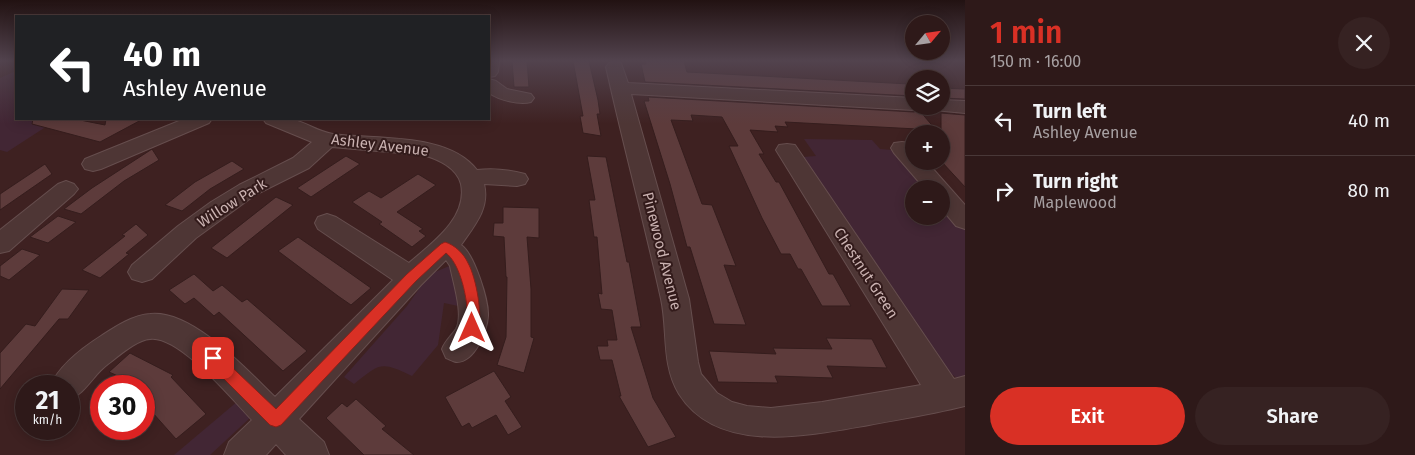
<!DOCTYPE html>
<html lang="en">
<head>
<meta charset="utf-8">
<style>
	body { margin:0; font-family:"Fira Sans",sans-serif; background:#362222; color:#f1f3f6; height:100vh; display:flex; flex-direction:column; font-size:19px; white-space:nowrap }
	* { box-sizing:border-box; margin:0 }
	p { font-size:16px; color:#a7a0a2 }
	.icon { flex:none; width:28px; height:28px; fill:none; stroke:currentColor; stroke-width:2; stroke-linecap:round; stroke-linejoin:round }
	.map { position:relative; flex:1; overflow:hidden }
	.sheet { display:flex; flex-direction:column; background:#2e1919; width:450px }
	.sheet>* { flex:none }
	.top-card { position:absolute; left:15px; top:15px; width:475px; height:105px; border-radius:0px; box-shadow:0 2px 12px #0003,0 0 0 1px #493838; background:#202124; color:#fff; overflow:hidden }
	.needle { width:32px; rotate:61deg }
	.controls { position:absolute; left:905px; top:15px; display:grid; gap:10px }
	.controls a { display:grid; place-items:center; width:45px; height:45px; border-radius:50%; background:#2e1919; box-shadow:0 2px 12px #0003,0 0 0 1px #493838; font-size:25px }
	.speed { position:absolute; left:15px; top:375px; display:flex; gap:10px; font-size:25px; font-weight:700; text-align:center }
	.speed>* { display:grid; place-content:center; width:65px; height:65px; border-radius:50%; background:#2e1919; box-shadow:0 2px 12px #0003,0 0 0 1px #493838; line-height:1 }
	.speed small { font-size:12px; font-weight:400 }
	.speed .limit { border:8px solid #d22; background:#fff; color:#111 }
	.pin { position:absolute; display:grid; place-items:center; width:42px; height:42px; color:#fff; margin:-21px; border-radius:10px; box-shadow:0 2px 8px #0006 }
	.me { position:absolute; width:55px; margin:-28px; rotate:0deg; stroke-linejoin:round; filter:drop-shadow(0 0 4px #0008) }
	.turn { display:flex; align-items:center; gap:18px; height:105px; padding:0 25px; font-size:22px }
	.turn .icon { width:65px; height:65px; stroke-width:2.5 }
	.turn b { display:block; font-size:35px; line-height:42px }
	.round { display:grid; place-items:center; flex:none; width:52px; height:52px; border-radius:26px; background:#362222 }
	.summary { display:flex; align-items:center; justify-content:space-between; height:85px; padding:0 25px }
	h1 { font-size:30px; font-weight:600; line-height:38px; color:#d93025 }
	.primary-button { display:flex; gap:10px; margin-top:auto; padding:10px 25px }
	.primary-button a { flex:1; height:58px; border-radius:30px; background:#d93025; color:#fff; font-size:20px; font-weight:600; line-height:58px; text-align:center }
	.primary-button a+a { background:#362222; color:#f1f3f6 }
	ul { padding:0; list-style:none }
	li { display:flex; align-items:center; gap:15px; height:70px; padding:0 25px; border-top:1px solid #493838 }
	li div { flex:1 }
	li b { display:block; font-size:19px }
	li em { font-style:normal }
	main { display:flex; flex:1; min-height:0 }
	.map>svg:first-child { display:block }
	.green { fill:#422634 }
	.building { fill:#5d3b3b; stroke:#351d1d }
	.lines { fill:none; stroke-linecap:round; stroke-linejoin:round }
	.minor-casing { stroke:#664e4e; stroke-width:2 }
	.minor { fill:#4e3635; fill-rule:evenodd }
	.route { fill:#d93025; stroke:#8d1f18 }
	.labels { text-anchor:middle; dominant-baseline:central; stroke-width:4; stroke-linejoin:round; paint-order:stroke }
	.street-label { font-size:15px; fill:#cab2b1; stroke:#331b1b }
</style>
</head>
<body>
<main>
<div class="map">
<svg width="965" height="455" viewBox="0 0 965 455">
	<rect width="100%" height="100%" fill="#3e2121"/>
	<g class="green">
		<polygon points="16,71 16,119 58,119 7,152 0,150 0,78"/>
		<polygon points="804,139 872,140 880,149 892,150 932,189 914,189 914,216 941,216 941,199 965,227 965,379 961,381 936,363 803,157 816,156"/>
		<path d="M454 264 463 307 444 303 438 345 412 376C381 361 380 363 354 384L344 377 407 306 421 286 435 272Z"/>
		<polygon points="238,401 252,416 210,455 174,455"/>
	</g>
	<g class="building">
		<polygon points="512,61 527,61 529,87 514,87"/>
		<polygon points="573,61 589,61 598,100 600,114 597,114 601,136 583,133 580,116 583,116"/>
		<polygon points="645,61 684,61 687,72 909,84 914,88 914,96 645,82 641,64 646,64"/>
		<polygon points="941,88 965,89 965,99 941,98"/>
		<polygon points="648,97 914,112 919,110 936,130 785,122 788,127 775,126 778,132 750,130 764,154 759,154 776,182 779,182 829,274 833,274 851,306 822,306 801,269 798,269 790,254 781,254 762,218 729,146 738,146 722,117 691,115 693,121 671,120 702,204 712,205 736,266 724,265 746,325 714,324 690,247 687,247 670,184 644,101 649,101"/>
		<polygon points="941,113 965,115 965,187 941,161"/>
		<polygon points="33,119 75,119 105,125 106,119 143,119 100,142 32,124"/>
		<polygon points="152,149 159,160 124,181 81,214 64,209 92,188"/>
		<polygon points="346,156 360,164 311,197 297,188"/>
		<polygon points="587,156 606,157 627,262 629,262 641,327 631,327 653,398 676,437 648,447 619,396 621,396 612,360 600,360 597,346 608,346 607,340 617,340 612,310 601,309 598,293 602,294 597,237 594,237 589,200 595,200"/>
		<polygon points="232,161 244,169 210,189 182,211 165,205 195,182"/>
		<polygon points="45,164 52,174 0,210 0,194"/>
		<polygon points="418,174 436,185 397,212 423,229 419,231 426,236 412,247 379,224 382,222 352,202 369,191 381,198"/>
		<polygon points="276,197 293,205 227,258 211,248"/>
		<polygon points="503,207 539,208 539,238 527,237 531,289 531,337 534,338 524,373 497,365 506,337 507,277 506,277 504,237 493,236 494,223 503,223"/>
		<polygon points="58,216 76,222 48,243 30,237"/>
		<polygon points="136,224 148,235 126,253 129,254 100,278 82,270 125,236 122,235"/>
		<polygon points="298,237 347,271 371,288 351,305 338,296 278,251"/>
		<polygon points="22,249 40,255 9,280 0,276 0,266"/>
		<polygon points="194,274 213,291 222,285 242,302 247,299 307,351 283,371 219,312 214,316 194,298 185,304 169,290"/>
		<polygon points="62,289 89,290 68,319 59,319 0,389 0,353 26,324 35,326"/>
		<polygon points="826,338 872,339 887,368 827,366 833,378 775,376 778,383 718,382 709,351 776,354 773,348 832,349"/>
		<polygon points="130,353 173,375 171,377 206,414 176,439 144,403 144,386 108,386 118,376 109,372"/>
		<polygon points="494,371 511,397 505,401 522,427 508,435 496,415 472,428 469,423 462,427 445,397"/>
		<polygon points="356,399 386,426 382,429 414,455 364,455 326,418 342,403 347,407"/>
	</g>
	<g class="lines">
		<g class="minor-casing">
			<g id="minor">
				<polygon points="489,61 499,61 498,72 495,76 489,77"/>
				<path d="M615 62 621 63 628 83 914 98V106H922L914 110 631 94 689 299 698 362 701 374 717 393 732 402 747 406 771 408 822 402 921 385 776 150 779 145 787 144 795 145 954 379 965 376V406C933 414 901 419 869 425 806 436 718 455 679 394 661 364 668 331 661 299 644 221 623 144 606 67L609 63Z"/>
				<path d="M489 79 496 81 507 89 531 94 534 98 531 102C519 105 499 100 489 93Z"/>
				<polygon points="941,100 965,101 965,113 934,110 931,106 941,106"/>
				<polygon points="184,119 212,119 209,123 101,169 93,171 85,169 82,164 85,159"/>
				<path d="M263 119C271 118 281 118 290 119 304 121 318 132 333 134 376 140 448 132 477 170 493 168 510 170 525 174L528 179 525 184 517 186 484 184C490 208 475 225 461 245 474 253 489 301 488 316 487 331 475 362 457 362 454 362 449 359 446 358L442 349C445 341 451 336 456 329 464 315 453 282 450 266L446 260 421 285 299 419 324 442 329 455H286L276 444 266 455H224L229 442 252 420C233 400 179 335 150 339 136 340 119 356 108 364 93 375 86 393 69 400V386H50C60 365 82 348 101 336 115 327 133 315 150 314 192 309 247 370 275 397L393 280 318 229 315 223 318 217 327 214 336 217 409 263C432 243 468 218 461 184 457 168 438 159 423 155L332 147 309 168 255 195 229 214 196 238 152 279 142 282 132 279 128 272 132 265 178 226 211 202 239 185 293 158 312 142 266 123Z"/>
				<polygon points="902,142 910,143 914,148 914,161 926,161 965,205 965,229 956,226 941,208 941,189 925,189 894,153 891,148 894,143"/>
				<polygon points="66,181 74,184 78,189 74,194 9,251 0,253 0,230 58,184"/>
			</g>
		</g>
		<use href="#minor" class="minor"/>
	</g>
	<linearGradient id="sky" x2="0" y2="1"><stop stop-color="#221212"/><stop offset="0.49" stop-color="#52434e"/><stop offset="1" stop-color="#52434e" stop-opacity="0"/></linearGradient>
	<rect width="965" height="124" fill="url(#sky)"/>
	<path class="route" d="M445 242C455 245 464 254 468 263 476 277 484 318 477 333L472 334 468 333C464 325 467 317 467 309 466 292 459 263 446 253L416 281 281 425 276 427 270 425 208 363 206 358 208 354 213 352 218 354 276 409 407 274 441 244Z"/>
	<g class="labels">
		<g class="street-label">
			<text transform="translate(380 145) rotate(7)">Ashley Avenue</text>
			<text transform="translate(232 203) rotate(-32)">Willow Park</text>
			<text transform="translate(662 251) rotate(76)">Pinewood Avenue</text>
			<text transform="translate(866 273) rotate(57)">Chestnut Green</text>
		</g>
	</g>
</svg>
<div class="controls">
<a><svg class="needle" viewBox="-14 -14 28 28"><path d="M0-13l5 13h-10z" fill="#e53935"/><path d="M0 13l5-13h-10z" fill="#a7a0a2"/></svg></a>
<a><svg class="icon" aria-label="layers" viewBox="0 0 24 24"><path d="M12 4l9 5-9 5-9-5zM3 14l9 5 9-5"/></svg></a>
<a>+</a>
<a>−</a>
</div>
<div class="speed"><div>21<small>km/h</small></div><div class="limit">30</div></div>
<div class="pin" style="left:213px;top:358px;background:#d93025"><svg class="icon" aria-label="arrive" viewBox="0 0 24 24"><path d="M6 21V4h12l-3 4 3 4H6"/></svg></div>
<svg class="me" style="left:472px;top:328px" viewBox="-20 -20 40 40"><path d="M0-17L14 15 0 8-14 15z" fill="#d93025" stroke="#fff" stroke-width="4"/></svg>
<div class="top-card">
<div class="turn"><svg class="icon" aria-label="left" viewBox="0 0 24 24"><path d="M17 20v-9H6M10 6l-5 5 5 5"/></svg><div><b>40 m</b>Ashley Avenue</div></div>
</div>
</div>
<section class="sheet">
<div class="summary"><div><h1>1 min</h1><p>150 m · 16:00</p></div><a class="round"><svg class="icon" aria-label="close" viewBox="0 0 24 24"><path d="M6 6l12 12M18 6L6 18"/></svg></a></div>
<ul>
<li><svg class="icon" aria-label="left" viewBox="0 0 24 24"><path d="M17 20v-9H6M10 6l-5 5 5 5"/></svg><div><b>Turn left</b><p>Ashley Avenue</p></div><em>40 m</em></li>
<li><svg class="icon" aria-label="right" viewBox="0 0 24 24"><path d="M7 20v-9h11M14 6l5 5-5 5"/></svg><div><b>Turn right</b><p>Maplewood</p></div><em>80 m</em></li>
</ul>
<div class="primary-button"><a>Exit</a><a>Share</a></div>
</section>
</main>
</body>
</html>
